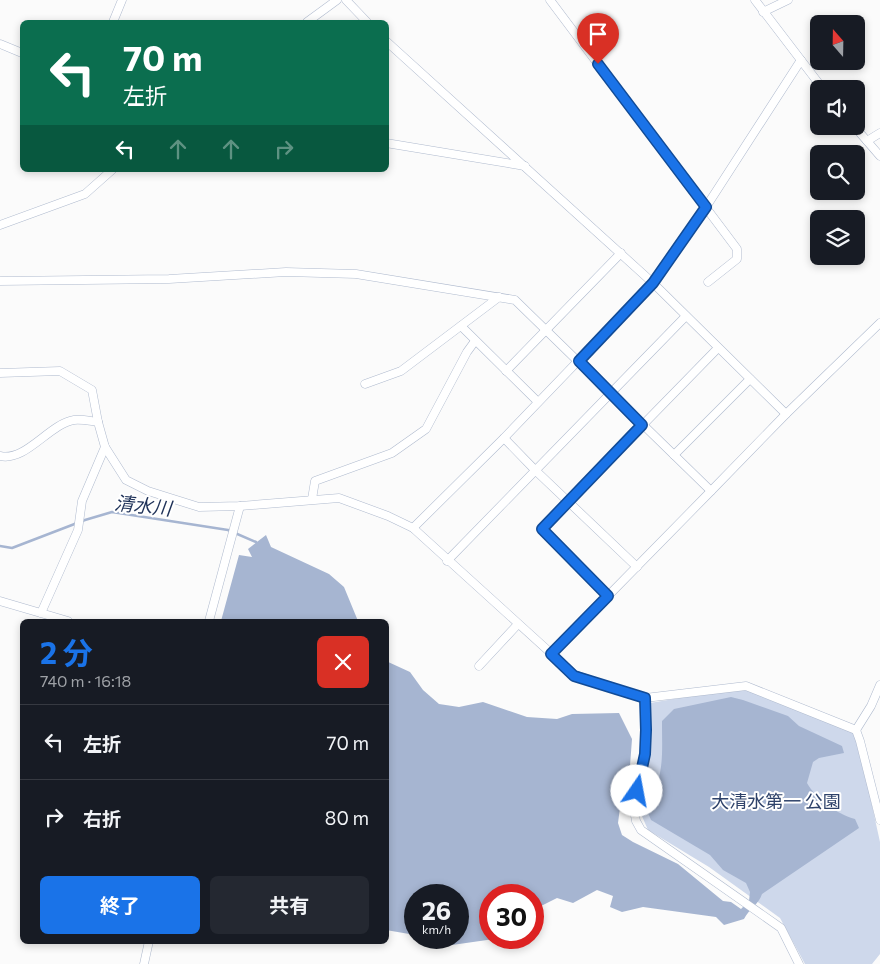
<!DOCTYPE html>
<html lang="ja">
<head>
<meta charset="utf-8">
<style>
	body { margin:0; font-family:Commissioner,"Noto Sans JP",sans-serif; background:#242831; color:#f1f3f6; height:100vh; display:flex; flex-direction:column; font-size:19px; white-space:nowrap }
	* { box-sizing:border-box; margin:0 }
	p { font-size:16px; color:#9ea1a6 }
	.icon { flex:none; width:28px; height:28px; fill:none; stroke:currentColor; stroke-width:2; stroke-linecap:round; stroke-linejoin:round }
	.map { position:relative; flex:1; overflow:hidden }
	.details { position:absolute; left:20px; top:619px; width:369px; height:325px; display:flex; flex-direction:column; background:#171b24; border-radius:8px; box-shadow:0 2px 8px #0003 }
	.details>* { flex:none }
	.banner { position:absolute; left:20px; top:20px; width:369px; height:152px; border-radius:8px; box-shadow:0 2px 8px #0003; background:#0b6e4f; color:#fff; overflow:hidden }
	.needle { width:32px; rotate:340deg }
	.controls { position:absolute; left:810px; top:15px; display:grid; gap:10px }
	.controls a { display:grid; place-items:center; width:55px; height:55px; border-radius:8px; background:#171b24; box-shadow:0 2px 8px #0003; font-size:25px }
	.speed { position:absolute; left:404px; top:884px; display:flex; gap:10px; font-size:25px; font-weight:700; text-align:center }
	.speed>* { display:grid; place-content:center; width:65px; height:65px; border-radius:50%; background:#171b24; box-shadow:0 2px 8px #0003; line-height:1 }
	.speed small { font-size:12px; font-weight:400 }
	.speed .limit { border:8px solid #d22; background:#fff; color:#111 }
	.pin { position:absolute; display:grid; place-items:center; width:42px; height:42px; color:#fff; margin:-51px -21px; border-radius:50% 50% 50% 0; rotate:-45deg; box-shadow:0 0 5px #0007 }
	.pin .icon { rotate:45deg }
	.me { position:absolute; width:55px; margin:-28px; rotate:12deg; stroke-linejoin:round; filter:drop-shadow(0 0 4px #0008) }
	.turn { display:flex; align-items:center; gap:18px; height:105px; padding:0 20px; font-size:22px }
	.turn .icon { width:65px; height:65px; stroke-width:2.5 }
	.turn b { display:block; font-size:35px; line-height:42px }
	.lanes { display:flex; align-items:center; height:48px; padding:0 20px; background:#0003; justify-content:center; gap:25px; direction:ltr }
	.lanes .off { opacity:.35 }
	.round { display:grid; place-items:center; flex:none; width:52px; height:52px; border-radius:8px; background:#242831 }
	.head { display:flex; align-items:center; justify-content:space-between; height:85px; padding:0 20px }
	h1 { font-size:30px; font-weight:700; line-height:38px; color:#1a73e8 }
	.button { display:flex; gap:10px; margin-top:auto; padding:10px 20px }
	.button a { flex:1; height:58px; border-radius:8px; background:#1a73e8; color:#fff; font-size:20px; font-weight:700; line-height:58px; text-align:center }
	.button a+a { background:#242831; color:#f1f3f6 }
	ul { padding:0; list-style:none }
	li { display:flex; align-items:center; gap:15px; height:75px; padding:0 20px; border-top:1px solid #363941 }
	li div { flex:1 }
	li b { display:block; font-size:19px }
	li em { font-style:normal }
	.map>svg:first-child { display:block }
	.green { fill:#ced8eb }
	.water { fill:#a6b5d1 }
	.lines { fill:none; stroke-linecap:round; stroke-linejoin:round }
	.stream { stroke:#a6b5d1; stroke-width:2.5 }
	.street-casing { stroke:#afbace; stroke-width:9 }
	.street { stroke:#fff; stroke-width:8 }
	.route-casing { stroke:#114b97; stroke-width:12 }
	.route { stroke:#1a73e8; stroke-width:9 }
	.labels { text-anchor:middle; dominant-baseline:central; stroke-width:4; stroke-linejoin:round; paint-order:stroke }
	.park-label { font-size:18px; fill:#2e426a; stroke:#fff }
	.water-label { font-size:19px; font-style:italic; fill:#1d3057; stroke:#fff }
</style>
</head>
<body>
<div class="map">
<svg width="880" height="964" viewBox="0 0 880 964">
	<rect width="100%" height="100%" fill="#fbfbfb"/>
	<polygon class="green" points="739,688 746,688 853,733 858,742 880,842 880,954 872,964 805,964 780,918 709,867 648,830 638,807 648,760 650,703"/>
	<g class="water">
		<polygon points="266,535 271,547 329,574 344,587 358,621 221,621 239,555 252,557 248,549"/>
		<path d="M386 661 410 672 423 690 439 704 459 707 483 702 527 717 557 719 572 714 619 713 632 739 630 766 622 792 618 823 622 835 633 842 678 864 723 901 731 902 741 909 749 901 750 892 746 883 723 870 710 855 651 820 646 808C665 776 662 756 662 721L674 709 731 697 743 700 788 716 799 726 842 746 844 753 819 758 813 762 807 783C816 799 837 814 855 819L859 828 762 894C759 904 749 909 744 919L724 925 716 917 643 907 622 912 610 907 613 896 597 890 573 903 557 898 533 910 532 895H490V938H501L452 945 429 938H458V895H415V935L386 930Z"/>
	</g>
	<g class="lines">
		<polyline class="stream" points="0,546 12,548 85,520 112,512 228,530 256,542"/>
		<g class="street-casing">
			<g id="street">
				<polyline points="346,0 367,22"/>
				<polyline points="550,0 737,249 737,259 708,282"/>
				<polyline points="755,0 823,89"/>
				<polyline points="763,12 788,0"/>
				<polyline points="113,22 122,0"/>
				<polyline points="307,22 337,0"/>
				<polyline points="386,41 653,283 786,414"/>
				<polyline points="0,44 22,53"/>
				<polyline points="854,126 880,156"/>
				<polyline points="867,141 880,133"/>
				<polyline points="386,143 525,166"/>
				<polyline points="0,225 85,194 112,170"/>
				<polyline points="0,281 169,279 286,272 356,274 515,300 711,491 786,414 880,323"/>
				<polyline points="461,326 538,402"/>
				<polyline points="506,371 621,253"/>
				<polyline points="0,373 60,371 92,390 98,422 105,447 126,480 148,491 199,507 240,506 339,498 388,516 413,528 575,675 645,698 746,686 856,730 860,741 880,820"/>
				<polyline points="365,384 401,371 499,297"/>
				<polyline points="504,438 535,470 637,567"/>
				<polyline points="674,455 750,379"/>
				<path d="M0 456C26 462 49 424 74 420 81 419 90 421 98 422"/>
				<polyline points="312,499 315,481 392,453 426,429 467,352 475,341"/>
				<polyline points="413,528 504,438 653,283 706,207 801,60"/>
				<polyline points="447,561 686,316"/>
				<polyline points="608,596 541,529 718,348"/>
				<polyline points="0,601 68,621"/>
				<polyline points="41,613 78,530 82,501 105,447"/>
				<polyline points="209,621 240,506"/>
				<polyline points="551,654 711,491"/>
				<polyline points="479,666 518,624"/>
				<polyline points="645,698 646,730 645,755 634,810 636,821 641,830 781,928 799,964"/>
				<polyline points="856,730 871,706 880,685"/>
				<polyline points="144,964 149,941"/>
			</g>
		</g>
		<use href="#street" class="street"/>
	</g>
	<g class="lines">
		<g class="route-casing">
			<polyline id="route" points="598,64 706,207 653,283 579,361 642,425 542,529 608,596 551,654 574,676 645,698 646,730 645,754 637,791"/>
		</g>
		<use href="#route" class="route"/>
	</g>
	<g class="labels">
		<g class="park-label">
			<text x="776" y="801">大清水第一 公園</text>
		</g>
		<g class="water-label">
			<text transform="translate(143 505) rotate(6)">清水川</text>
		</g>
	</g>
</svg>
<div class="controls">
<a><svg class="needle" viewBox="-14 -14 28 28"><path d="M0-13l5 13h-10z" fill="#e53935"/><path d="M0 13l5-13h-10z" fill="#9ea1a6"/></svg></a>
<a><svg class="icon" aria-label="sound" viewBox="0 0 24 24"><path d="M4 9h4l5-4v14l-5-4H4zM17 9q2 3 0 6"/></svg></a>
<a><svg class="icon" aria-label="search" viewBox="0 0 24 24"><circle cx="10" cy="10" r="6"/><path d="M15 15l6 6"/></svg></a>
<a><svg class="icon" aria-label="layers" viewBox="0 0 24 24"><path d="M12 4l9 5-9 5-9-5zM3 14l9 5 9-5"/></svg></a>
</div>
<div class="speed"><div>26<small>km/h</small></div><div class="limit">30</div></div>
<div class="pin" style="left:598px;top:64px;background:#d93025"><svg class="icon" aria-label="arrive" viewBox="0 0 24 24"><path d="M6 21V4h12l-3 4 3 4H6"/></svg></div>
<svg class="me" style="left:637px;top:791px" viewBox="-20 -20 40 40"><circle r="19" fill="#fff"/><path d="M0-13L10 11 0 6-10 11z" fill="#1a73e8"/></svg>
<div class="banner">
<div class="turn"><svg class="icon" aria-label="left" viewBox="0 0 24 24"><path d="M17 20v-9H6M10 6l-5 5 5 5"/></svg><div><b>70 m</b>左折</div></div>
<div class="lanes"><svg class="icon" aria-label="left" viewBox="0 0 24 24"><path d="M17 20v-9H6M10 6l-5 5 5 5"/></svg><svg class="icon off" aria-label="ahead" viewBox="0 0 24 24"><path d="M12 20V5M6 11l6-6 6 6"/></svg><svg class="icon off" aria-label="ahead" viewBox="0 0 24 24"><path d="M12 20V5M6 11l6-6 6 6"/></svg><svg class="icon off" aria-label="right" viewBox="0 0 24 24"><path d="M7 20v-9h11M14 6l5 5-5 5"/></svg></div>
</div>
<section class="details">
<div class="head"><div><h1>2 分</h1><p>740 m · 16:18</p></div><a class="round" style="background:#d93025;color:#fff"><svg class="icon" aria-label="close" viewBox="0 0 24 24"><path d="M6 6l12 12M18 6L6 18"/></svg></a></div>
<ul>
<li><svg class="icon" aria-label="left" viewBox="0 0 24 24"><path d="M17 20v-9H6M10 6l-5 5 5 5"/></svg><div><b>左折</b></div><em>70 m</em></li>
<li><svg class="icon" aria-label="right" viewBox="0 0 24 24"><path d="M7 20v-9h11M14 6l5 5-5 5"/></svg><div><b>右折</b></div><em>80 m</em></li>
</ul>
<div class="button"><a>終了</a><a>共有</a></div>
</section>
</div>
</body>
</html>
